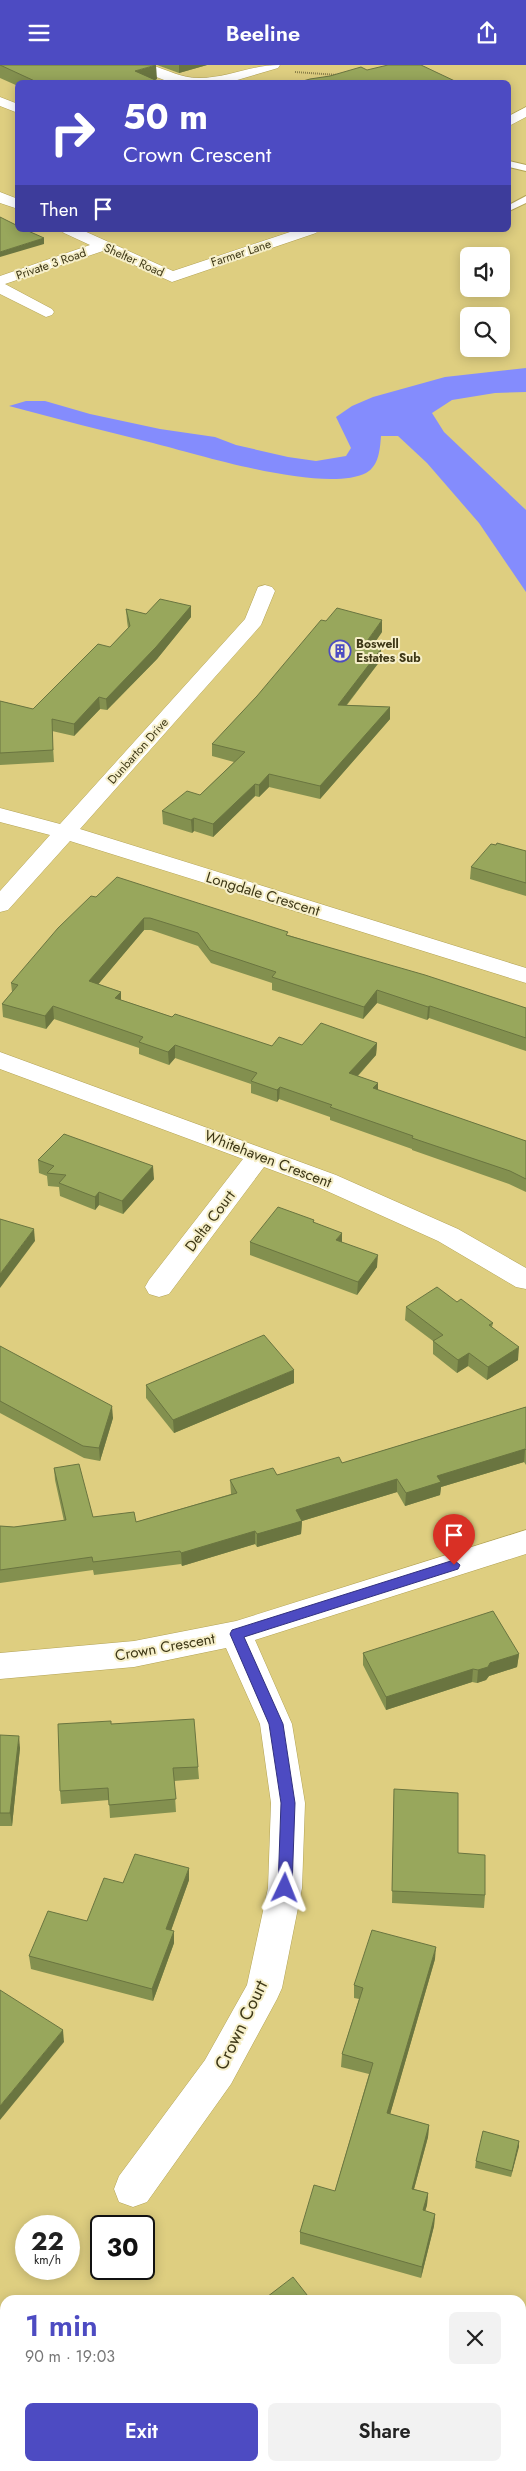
<!DOCTYPE html>
<html lang="en">
<head>
<meta charset="utf-8">
<style>
	body { margin:0; font-family:Jost,sans-serif; background:#f2f2f2; color:#222; height:100vh; display:flex; flex-direction:column; font-size:19px; white-space:nowrap }
	* { box-sizing:border-box; margin:0 }
	p { font-size:16px; color:#767676 }
	.icon { flex:none; width:28px; height:28px; fill:none; stroke:currentColor; stroke-width:2; stroke-linecap:round; stroke-linejoin:round }
	.map { position:relative; flex:1; overflow:hidden }
	.sheet { position:absolute; left:0px; top:2230px; width:526px; height:176px; display:flex; flex-direction:column; background:#fff; border-radius:15px 15px 0 0; box-shadow:0 2px 12px #0003 }
	.sheet>* { flex:none }
	.top-card { position:absolute; left:15px; top:15px; width:496px; height:152px; border-radius:8px; box-shadow:0 2px 12px #0003; background:#4d4bc2; color:#fff; overflow:hidden }
	.fabs { position:absolute; left:460px; top:182px; display:grid; gap:10px }
	.fabs a { display:grid; place-items:center; width:50px; height:50px; border-radius:8px; background:#fff; box-shadow:0 2px 12px #0003; font-size:25px }
	.speed { position:absolute; left:15px; top:2150px; display:flex; gap:10px; font-size:25px; font-weight:700; text-align:center }
	.speed>* { display:grid; place-content:center; width:65px; height:65px; border-radius:50%; background:#fff; box-shadow:0 2px 12px #0003; line-height:1 }
	.speed small { font-size:12px; font-weight:400 }
	.speed .limit { border:2px solid #111; border-radius:8px; background:#fff; color:#111 }
	.pin { position:absolute; display:grid; place-items:center; width:42px; height:42px; color:#fff; margin:-51px -21px; border-radius:50% 50% 50% 0; rotate:-45deg; box-shadow:0 0 5px #0007 }
	.pin .icon { rotate:45deg }
	.me { position:absolute; width:55px; margin:-28px; rotate:2deg; stroke-linejoin:round; filter:drop-shadow(0 0 4px #0008) }
	.turn { display:flex; align-items:center; gap:18px; height:105px; padding:0 25px; font-size:22px }
	.turn .icon { width:65px; height:65px; stroke-width:2.5 }
	.turn b { display:block; font-size:35px; line-height:42px }
	.then { display:flex; align-items:center; height:48px; padding:0 25px; background:#0003; gap:10px; font-size:19px }
	.round { display:grid; place-items:center; flex:none; width:52px; height:52px; border-radius:8px; background:#f2f2f2 }
	.overview { display:flex; align-items:center; justify-content:space-between; height:85px; padding:0 25px }
	h1 { font-size:30px; font-weight:600; line-height:38px; color:#4d4bc2 }
	.primary-button { display:flex; gap:10px; margin-top:auto; padding:10px 25px }
	.primary-button a { flex:1; height:58px; border-radius:8px; background:#4d4bc2; color:#fff; font-size:20px; font-weight:600; line-height:58px; text-align:center }
	.primary-button a+a { background:#f2f2f2; color:#222 }
	header { display:flex; justify-content:space-between; align-items:center; height:65px; padding:0 25px; background:#4d4bc2; color:#fff; font-size:22px; font-weight:600 }
	.map>svg:first-child { display:block }
	.water { fill:#848cfd }
	.lines { fill:none; stroke-linecap:round; stroke-linejoin:round }
	.service-casing { stroke:#b3a355; stroke-width:2 }
	.minor-casing { stroke:#b3a355; stroke-width:1 }
	.path { stroke:#8a7f49; stroke-width:2; stroke-dasharray:1 1; stroke-linecap:butt }
	.service { fill:#fff; fill-rule:evenodd }
	.minor { fill:#fff; fill-rule:evenodd }
	.wall { fill:#83904f }
	.shaded-wall { fill:#6a7540 }
	.building { fill:#98a75c; stroke:#6a7540 }
	.route { fill:#4d4bc2; stroke:#32317e }
	.labels { text-anchor:middle; dominant-baseline:central; stroke-width:4; stroke-linejoin:round; paint-order:stroke }
	.far-street-label { font-size:12px; fill:#3e3817; stroke:#f6efc9 }
	.far-poi-label { font-size:12px; font-weight:bold; fill:#3e3817; stroke:#f6efc9; text-anchor:start }
	.street-label { font-size:15px; fill:#3e3817; stroke:#f6efc9 }
	.near-street-label { font-size:18px; fill:#3e3817; stroke:#f6efc9 }
</style>
</head>
<body>
<header><svg class="icon" aria-label="menu" viewBox="0 0 24 24"><path d="M4 6h16M4 12h16M4 18h16"/></svg>Beeline<svg class="icon" aria-label="share" viewBox="0 0 24 24"><path d="M12 15V3M7 8l5-5 5 5M5 13v7h14v-7"/></svg></header>
<div class="map">
<svg width="526" height="2406" viewBox="0 0 526 2406">
	<rect width="100%" height="100%" fill="#dece80"/>
	<path class="water" d="M526 303V327L495 328 452 335 432 348 444 367 526 445V527L479 458 427 398 398 371H381C380 384 379 401 366 408 324 429 200 390 153 378 105 366 57 354 9 341L26 336H45L90 349 160 364 215 372 236 380 288 392 316 396 346 391 351 383 336 352 352 341 373 332 445 312Z"/>
	<g class="lines">
		<g class="service-casing">
			<g id="service">
				<polygon points="509,96 526,100 526,106 509,102"/>
				<polygon points="526,131 526,138 509,146 509,140"/>
			</g>
		</g>
		<g class="minor-casing">
			<g id="minor">
				<path d="M131 0C137 0 145 0 151 0 168 5 181 13 199 13 228 13 250 0 280 0L278 3 227 18H172L133 3Z"/>
				<polygon points="0,32 18,39 18,48 0,41"/>
				<polygon points="526,42 526,52 509,61 509,51"/>
				<polygon points="0,127 18,134 18,144 0,138"/>
				<polygon points="61,165 82,165 173,206 296,165 319,165 316,168 172,217 103,186 5,219 52,244 54,247 52,250 46,252 0,229 0,211 90,180 64,168"/>
				<polygon points="265,520 272,522 275,526 261,560 80,764 526,903 526,918 70,776 8,845 0,847 0,826 50,770 0,757 0,743 60,759 245,554 258,522"/>
				<polygon points="0,987 336,1110 458,1164 526,1203 526,1224 516,1222 438,1176 318,1122 264,1102 169,1229 159,1232 149,1229 145,1222 149,1215 243,1094 0,1004"/>
				<polygon points="526,1465 526,1489 255,1575 292,1659 305,1738 302,1823 282,1923 277,1934 231,2019 147,2137 133,2142 119,2137 114,2124 119,2111 205,1995 247,1920 268,1823 271,1738 260,1659 226,1583 134,1602 0,1614 0,1588 134,1576 236,1556"/>
			</g>
		</g>
		<polyline class="path" points="295,7 338,10"/>
		<use href="#service" class="service"/>
		<use href="#minor" class="minor"/>
	</g>
	<g class="wall">
		<polygon points="0,0 157,14 155,15 162,18 18,18 18,21 0,13"/>
		<polygon points="157,0 207,0 179,8"/>
		<polygon points="191,541 191,552 157,594 107,645 100,644 74,671 52,666 54,697 0,700 0,636 33,644 110,582 128,563 127,556 126,544 146,549"/>
		<polygon points="382,567 372,581 381,584 380,596 347,640 390,642 390,654 320,734 269,722 259,732 255,731 213,772 194,766 192,768 163,759 162,746 200,730 234,697 212,691 212,679"/>
		<polygon points="526,786 526,831 470,814 471,802"/>
		<polygon points="96,832 288,870 526,943 526,986 429,953 427,955 377,938 363,954 272,925 272,918 211,898 198,881 151,865 144,865 98,919 121,927 121,935 172,952 272,981 377,978 376,990 358,1011 378,1025 526,1076 526,1127 509,1119 412,1085 412,1084 330,1055 330,1052 279,1034 277,1037 251,1028 251,1019 175,993 169,1000 139,989 139,983 54,954 46,964 3,952 2,939 12,927 11,918"/>
		<polygon points="38,1095 154,1114 123,1149 99,1140 95,1145 60,1131 59,1122 48,1121 47,1111 39,1108"/>
		<polygon points="314,1155 314,1158 377,1202 357,1230 250,1190 250,1177"/>
		<polygon points="457,1237 493,1258 492,1262 518,1295 487,1315 468,1301 457,1308 433,1289 433,1276 405,1255 406,1242"/>
		<polygon points="0,1281 113,1353 100,1396 84,1393 0,1348"/>
		<polygon points="294,1318 174,1368 146,1333 146,1320"/>
		<polygon points="526,1342 526,1400 524,1397 441,1422 440,1430 405,1441 397,1427 302,1456 301,1469 257,1482 255,1479 182,1501 181,1499 94,1510 93,1505 0,1518 0,1461 14,1462 64,1456 55,1415 54,1403 93,1452 136,1457 231,1429 230,1415 277,1410 342,1398"/>
		<polygon points="363,1588 519,1589 517,1602 489,1611 486,1615 477,1618 472,1617 386,1645 363,1600"/>
		<polygon points="111,1659 198,1702 199,1714 174,1716 176,1747 110,1753 109,1735 61,1739 60,1726"/>
		<polygon points="0,1670 20,1683 12,1761 0,1761"/>
		<polygon points="394,1724 458,1788 485,1830 484,1843 392,1838"/>
		<polygon points="189,1815 171,1865 174,1878 153,1936 31,1904 29,1891 87,1856 123,1818"/>
		<polygon points="435,1894 390,2049 429,2060 428,2072 414,2124 428,2128 427,2140 425,2146 435,2149 434,2161 421,2213 300,2179 300,2167 335,2126 369,2009 341,2002 342,1989 359,1934 354,1933 354,1920"/>
		<polygon points="519,2076 511,2112 475,2103 476,2096"/>
		<polygon points="0,2289 5,2291 5,2384 0,2382"/>
		<polygon points="16,2401 124,2401 122,2406 71,2406 67,2405 66,2406 14,2406"/>
	</g>
	<g class="shaded-wall">
		<polygon points="156,0 157,14 145,18 135,6"/>
		<polygon points="179,0 207,0 179,8"/>
		<polygon points="44,173 44,179 0,192 0,187"/>
		<polygon points="191,541 191,552 157,594 107,645 106,634"/>
		<polygon points="382,555 382,567 365,592 365,579"/>
		<polygon points="381,584 380,596 337,652 338,640"/>
		<polygon points="99,632 100,644 74,671 74,659"/>
		<polygon points="390,642 390,654 320,734 320,721"/>
		<polygon points="269,709 269,722 259,732 259,720"/>
		<polygon points="255,719 255,731 213,772 213,759"/>
		<polygon points="194,753 194,766 192,768 191,755"/>
		<polygon points="144,853 144,865 90,929 89,916"/>
		<polygon points="377,925 377,938 363,954 364,942"/>
		<polygon points="121,927 121,940 115,933"/>
		<polygon points="53,941 54,954 46,964 45,951"/>
		<polygon points="430,941 429,953 427,955 428,942"/>
		<polygon points="377,978 376,990 349,1020 349,1008"/>
		<polygon points="175,980 175,993 169,1000 168,987"/>
		<polygon points="378,1018 378,1030 373,1023"/>
		<polygon points="280,1022 279,1034 277,1037 277,1025"/>
		<polygon points="153,1101 154,1114 123,1149 122,1136"/>
		<polygon points="99,1127 99,1140 95,1145 95,1132"/>
		<polygon points="34,1164 35,1176 0,1223 0,1209"/>
		<polygon points="342,1168 342,1180 336,1175"/>
		<polygon points="378,1190 377,1202 357,1230 358,1217"/>
		<polygon points="519,1282 518,1295 487,1315 488,1302"/>
		<polygon points="469,1288 468,1301 457,1308 458,1295"/>
		<polygon points="294,1305 294,1318 174,1368 173,1355"/>
		<polygon points="112,1341 113,1353 100,1396 99,1383"/>
		<polygon points="525,1384 524,1397 441,1422 440,1430 405,1441 406,1428 437,1411"/>
		<polygon points="397,1414 397,1427 302,1456 301,1469 257,1482 257,1469 296,1445"/>
		<polygon points="255,1466 255,1479 182,1501 181,1488"/>
		<polygon points="519,1589 517,1602 489,1611 486,1615 477,1618 478,1605 490,1598"/>
		<polygon points="473,1604 472,1617 386,1645 386,1632"/>
		<polygon points="19,1671 20,1683 12,1761 10,1748"/>
		<polygon points="189,1803 189,1815 167,1877 166,1864"/>
		<polygon points="174,1866 174,1878 153,1936 152,1924"/>
		<polygon points="436,1882 435,1894 387,2060 387,2048"/>
		<polygon points="63,1965 64,1977 0,2055 0,2041"/>
		<polygon points="429,2060 428,2072 411,2135 412,2124"/>
		<polygon points="519,2076 519,2082 511,2112 512,2106"/>
		<polygon points="428,2128 427,2140 422,2157 423,2145"/>
		<polygon points="435,2149 434,2161 421,2213 422,2202"/>
		<polygon points="62,2401 66,2401 66,2406 61,2406"/>
		<polygon points="119,2401 124,2401 122,2406 117,2406"/>
	</g>
	<g class="building">
		<polygon points="0,0 156,0 135,6 162,18 39,18"/>
		<polygon points="388,0 421,0 459,18 296,18 310,14 330,11 361,2 367,5"/>
		<polygon points="0,152 18,161 18,165 26,165 44,173 0,187"/>
		<polygon points="160,534 191,541 156,582 106,634 99,632 74,659 52,654 53,685 0,688 0,636 33,644 98,579 110,582 130,561 126,544 146,549"/>
		<polygon points="337,543 382,555 365,579 381,584 338,640 390,642 320,721 269,709 259,720 255,719 213,759 194,753 191,755 162,746 187,726 200,730 245,687 212,679 257,631 321,555 326,556"/>
		<polygon points="497,778 526,786 526,818 471,802 491,779 496,780"/>
		<polygon points="117,812 288,867 286,870 425,910 526,943 526,973 430,941 428,942 377,925 364,942 272,912 276,907 210,885 198,868 150,853 144,853 89,916 121,927 115,933 172,952 175,949 272,981 279,972 302,980 321,958 377,978 349,1008 378,1018 373,1023 526,1076 526,1114 510,1106 412,1073 413,1071 330,1042 332,1040 280,1022 277,1025 251,1016 257,1008 175,980 168,987 139,977 143,972 53,941 45,951 2,939 18,920 11,918 58,863 91,831 96,832"/>
		<polygon points="64,1069 153,1101 122,1136 99,1127 95,1132 59,1118 66,1110 47,1108 54,1101 38,1095"/>
		<polygon points="278,1142 314,1155 313,1157 342,1168 336,1175 378,1190 358,1217 250,1177"/>
		<polygon points="0,1154 34,1164 0,1209"/>
		<polygon points="437,1222 457,1237 461,1234 493,1258 489,1260 519,1282 488,1302 469,1288 458,1295 433,1276 443,1270 406,1242"/>
		<polygon points="264,1270 294,1305 173,1355 146,1320"/>
		<polygon points="0,1281 112,1341 99,1383 83,1381 0,1336"/>
		<polygon points="526,1342 526,1385 525,1384 437,1411 441,1417 406,1428 397,1414 296,1445 302,1456 257,1469 255,1466 181,1488 180,1486 93,1497 92,1492 0,1505 0,1461 14,1462 66,1455 54,1403 79,1399 93,1452 134,1447 136,1457 237,1428 230,1415 273,1403 277,1410 339,1392 342,1398"/>
		<polygon points="493,1546 519,1589 490,1598 488,1602 478,1605 473,1604 386,1632 363,1588"/>
		<polygon points="194,1654 198,1702 173,1703 176,1734 109,1740 108,1723 60,1726 58,1659 111,1656 111,1659"/>
		<polygon points="0,1670 19,1671 10,1748 0,1748"/>
		<polygon points="394,1724 458,1728 458,1788 485,1790 485,1830 392,1826"/>
		<polygon points="135,1789 189,1803 166,1864 174,1866 152,1924 29,1891 48,1846 87,1856 104,1813 123,1818"/>
		<polygon points="372,1865 436,1882 387,2048 429,2060 412,2124 428,2128 423,2145 435,2149 422,2202 300,2167 314,2120 335,2126 373,1998 342,1989 363,1923 354,1920"/>
		<polygon points="0,1925 63,1965 0,2041"/>
		<polygon points="483,2066 519,2076 512,2106 476,2096"/>
		<polygon points="293,2212 311,2235 263,2235"/>
		<polygon points="0,2289 5,2291 5,2373 0,2372"/>
		<polygon points="16,2401 62,2401 61,2406 18,2406 14,2405"/>
		<polygon points="89,2401 119,2401 117,2406 104,2406"/>
	</g>
	<polygon class="route" points="454,1495 460,1500 458,1504 244,1572 283,1659 295,1738 292,1823 290,1828 285,1830 280,1828 278,1823 281,1738 269,1659 230,1569 232,1565"/>
	<defs>
		<g id="building-ring" transform="scale(1.125)"><circle r="9.5" fill="#f6efc9" stroke="#4d4bc2" stroke-width="1.5"/><path d="M-4-6H4V6H1V3H-1V6H-4ZM-2.5-4.3h1.7v1.8h-1.7ZM.8-4.3h1.7v1.8H.8ZM-2.5-1h1.7V.8h-1.7ZM.8-1h1.7V.8H.8Z" fill="#4d4bc2"/></g>
	</defs>
	<g fill-rule="evenodd">
		<use href="#building-ring" x="340" y="586"/>
	</g>
	<g class="labels">
		<g class="far-street-label">
			<text transform="translate(241 188) rotate(-18)">Farmer Lane</text>
			<text transform="translate(134 195) rotate(24)">Shelter Road</text>
			<text transform="translate(51 199) rotate(-19)">Private 3 Road</text>
			<text transform="translate(138 686) rotate(-48)">Dunbarton Drive</text>
		</g>
		<g class="far-poi-label">
			<text x="356" y="579">Boswell<tspan x="356" dy="14">Estates Sub</tspan></text>
		</g>
		<g class="street-label">
			<text transform="translate(263 829) rotate(17)">Longdale Crescent</text>
			<text transform="translate(268 1094) rotate(21)">Whitehaven Crescent</text>
			<text transform="translate(210 1156) rotate(-53)">Delta Court</text>
			<text transform="translate(165 1582) rotate(-10)">Crown Crescent</text>
		</g>
		<g class="near-street-label">
			<text transform="translate(241 1960) rotate(-64)">Crown Court</text>
		</g>
	</g>
</svg>
<div class="fabs">
<a><svg class="icon" aria-label="sound" viewBox="0 0 24 24"><path d="M4 9h4l5-4v14l-5-4H4zM17 9q2 3 0 6"/></svg></a>
<a><svg class="icon" aria-label="search" viewBox="0 0 24 24"><circle cx="10" cy="10" r="6"/><path d="M15 15l6 6"/></svg></a>
</div>
<div class="speed"><div>22<small>km/h</small></div><div class="limit">30</div></div>
<div class="pin" style="left:454px;top:1500px;background:#d93025"><svg class="icon" aria-label="arrive" viewBox="0 0 24 24"><path d="M6 21V4h12l-3 4 3 4H6"/></svg></div>
<svg class="me" style="left:285px;top:1823px" viewBox="-20 -20 40 40"><path d="M0-17L14 15 0 8-14 15z" fill="#4d4bc2" stroke="#fff" stroke-width="4"/></svg>
<div class="top-card">
<div class="turn"><svg class="icon" aria-label="right" viewBox="0 0 24 24"><path d="M7 20v-9h11M14 6l5 5-5 5"/></svg><div><b>50 m</b>Crown Crescent</div></div>
<div class="then">Then<svg class="icon" aria-label="arrive" viewBox="0 0 24 24"><path d="M6 21V4h12l-3 4 3 4H6"/></svg></div>
</div>
<section class="sheet">
<div class="overview"><div><h1>1 min</h1><p>90 m · 19:03</p></div><a class="round"><svg class="icon" aria-label="close" viewBox="0 0 24 24"><path d="M6 6l12 12M18 6L6 18"/></svg></a></div>
<div class="primary-button"><a>Exit</a><a>Share</a></div>
</section>
</div>
</body>
</html>
